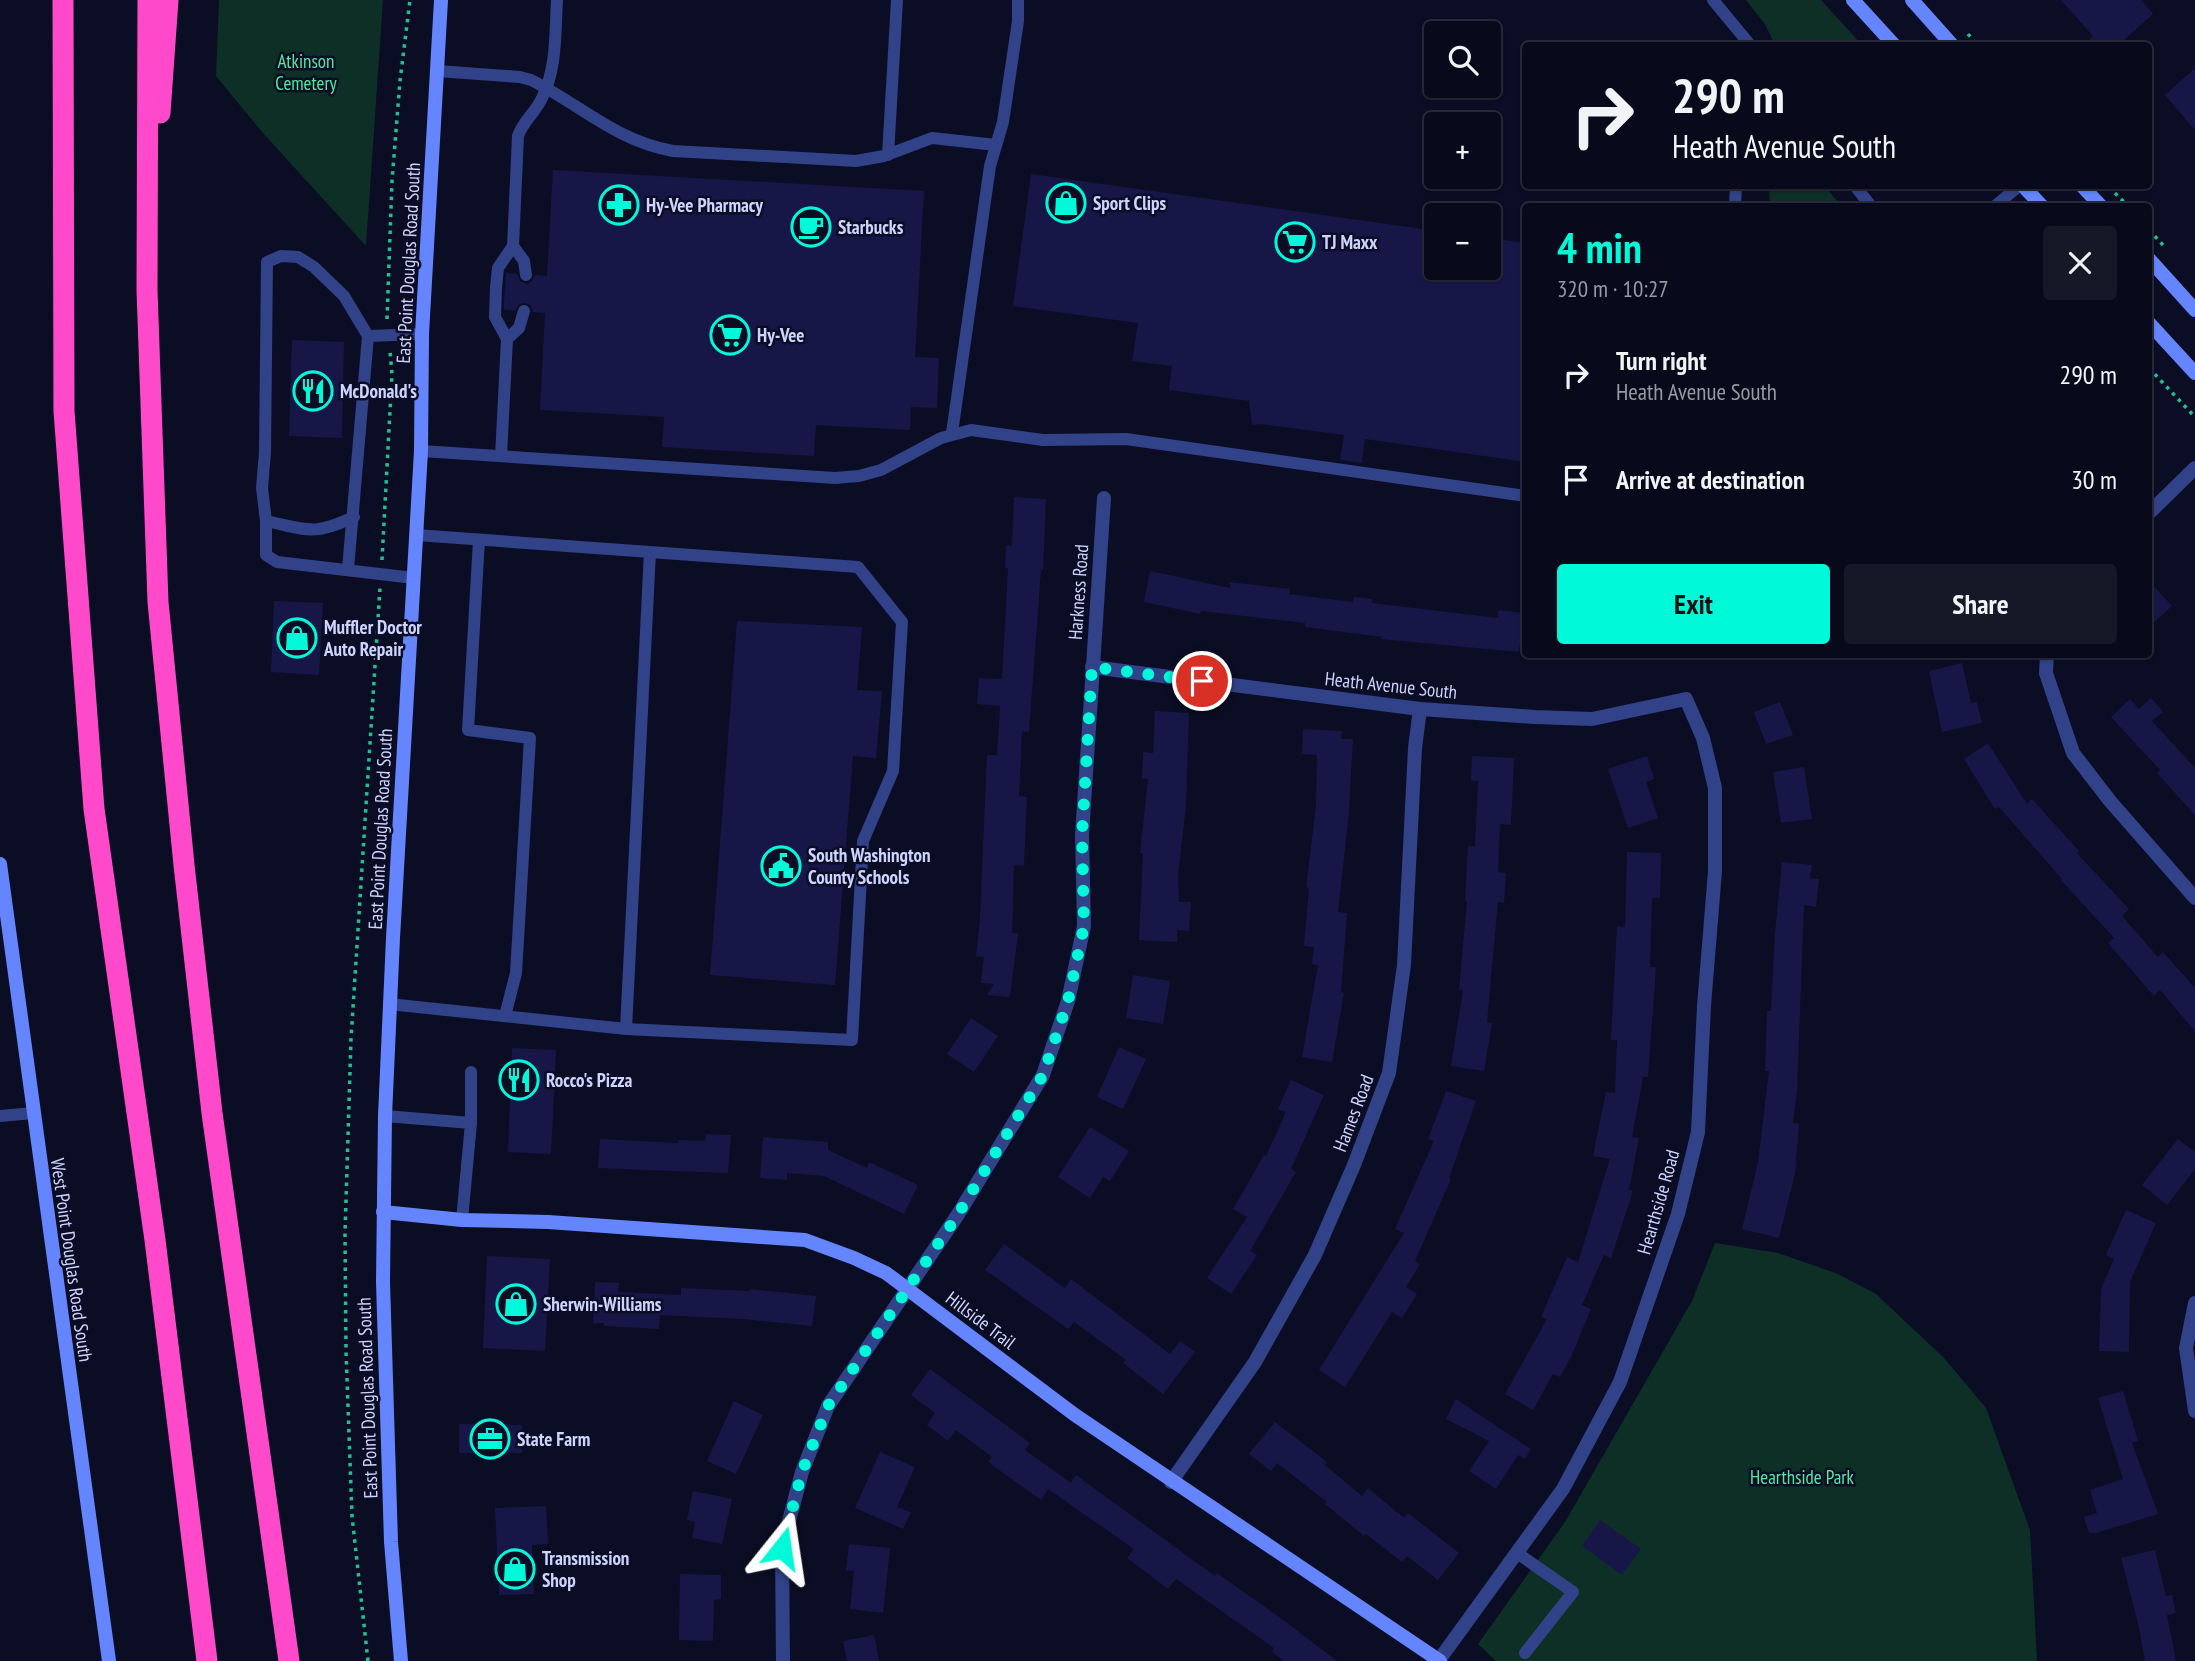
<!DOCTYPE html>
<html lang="en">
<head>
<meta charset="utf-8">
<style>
	body { margin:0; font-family:"PT Sans Narrow",sans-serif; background:#161828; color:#f1f3f6; height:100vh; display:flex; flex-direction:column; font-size:26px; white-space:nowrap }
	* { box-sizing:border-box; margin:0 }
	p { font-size:23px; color:#989aa3 }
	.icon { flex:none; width:38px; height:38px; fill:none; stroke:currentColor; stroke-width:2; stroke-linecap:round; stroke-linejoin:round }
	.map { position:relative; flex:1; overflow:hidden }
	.drawer { position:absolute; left:1522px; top:203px; width:630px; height:455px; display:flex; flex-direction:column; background:#080a1b; border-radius:7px; box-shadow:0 2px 5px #0004,0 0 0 2px #292b3a }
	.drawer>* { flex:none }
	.guide { position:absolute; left:1522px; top:42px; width:630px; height:147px; border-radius:7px; box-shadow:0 2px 5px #0004,0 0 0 2px #292b3a; background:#080a1b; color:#f1f3f6; overflow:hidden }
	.buttons { position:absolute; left:1424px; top:21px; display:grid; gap:14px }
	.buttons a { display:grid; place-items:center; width:77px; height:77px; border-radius:7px; background:#080a1b; box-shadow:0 2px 5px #0004,0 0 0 2px #292b3a; font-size:35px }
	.pin { position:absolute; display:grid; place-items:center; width:60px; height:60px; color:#fff; margin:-30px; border:4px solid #fff; border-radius:50%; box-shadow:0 2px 7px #0007 }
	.me { position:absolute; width:77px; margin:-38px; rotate:15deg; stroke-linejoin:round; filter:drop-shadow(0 0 5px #0008) }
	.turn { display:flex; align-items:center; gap:24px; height:147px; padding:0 35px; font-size:32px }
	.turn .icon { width:91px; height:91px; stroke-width:2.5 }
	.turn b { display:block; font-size:49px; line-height:60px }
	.round { display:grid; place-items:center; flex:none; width:74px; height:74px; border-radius:7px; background:#161828 }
	.headline { display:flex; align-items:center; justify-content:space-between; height:119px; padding:0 35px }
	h1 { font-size:42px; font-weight:700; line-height:52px; color:#00f9d8 }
	.action { display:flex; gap:14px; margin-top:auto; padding:14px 35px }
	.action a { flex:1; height:80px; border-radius:7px; background:#00f9d8; color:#111; font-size:28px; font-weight:700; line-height:80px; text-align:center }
	.action a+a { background:#161828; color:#f1f3f6 }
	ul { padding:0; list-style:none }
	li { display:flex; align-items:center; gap:21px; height:105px; padding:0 35px }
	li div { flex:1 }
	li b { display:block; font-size:26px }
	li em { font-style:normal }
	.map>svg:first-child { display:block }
	.green { fill:#0e2f26 }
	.building { fill:#161747 }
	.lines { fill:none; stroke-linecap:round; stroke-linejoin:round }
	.path { stroke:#21c092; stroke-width:3.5; stroke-dasharray:3.5 5; stroke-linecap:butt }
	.lane { stroke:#314288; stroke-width:12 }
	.street { stroke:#314288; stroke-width:14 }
	.secondary { stroke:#6585ff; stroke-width:14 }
	.highway { stroke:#ff49cb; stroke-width:21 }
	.route { stroke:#00f9d8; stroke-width:12; stroke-dasharray:0 21.6 }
	.labels { text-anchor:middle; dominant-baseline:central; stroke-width:5; stroke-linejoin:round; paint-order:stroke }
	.park-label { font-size:19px; fill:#4eeca0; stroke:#0b0d24 }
	.poi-label { font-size:19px; font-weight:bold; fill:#ced4ff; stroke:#0b0d24; text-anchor:start }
	.street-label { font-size:19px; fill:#ced4ff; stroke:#0b0d24 }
</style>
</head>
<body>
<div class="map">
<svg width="2195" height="1661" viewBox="0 0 2195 1661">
	<rect width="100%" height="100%" fill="#0b0d24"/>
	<g class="green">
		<polygon points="219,0 383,0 366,246 262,132 216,76"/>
		<polygon points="1746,0 1821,0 1862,45 1775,45 1765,24"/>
		<polygon points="1769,186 1825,186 1841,206 1770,206"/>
		<polygon points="1715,1243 1778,1253 1838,1274 1876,1294 1944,1358 1986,1408 2030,1530 2037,1661 1496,1661 1478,1644 1565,1522 1692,1301"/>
	</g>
	<g class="building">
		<polygon points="2061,0 2141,0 2153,14 2117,46 2082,46 2093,36"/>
		<polygon points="2195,68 2195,130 2165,95"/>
		<polygon points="553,170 924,191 915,357 939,358 937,408 911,407 910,430 816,425 814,456 662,447 664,417 540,410 545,313 533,312 531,306 526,303 519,304 515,311 504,310 504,304 506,273 517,274 520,281 527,284 532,281 535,275 547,276"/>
		<polygon points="1031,174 1437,231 1437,268 1489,268 1489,238 1526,243 1526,462 1365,439 1362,463 1340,460 1344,435 1260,424 1252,425 1249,401 1169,390 1172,366 1132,361 1138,323 1013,306"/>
		<polygon points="292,340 344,342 342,438 289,436"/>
		<polygon points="1014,497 1046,499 1043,570 1041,570 1029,732 1022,731 1019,796 1027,797 1024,866 1014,865 1012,933 1018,934 1010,997 987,995 994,984 981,983 984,957 976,956 980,918 987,755 997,755 1000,706 977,704 979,678 1002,679 1008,568 1005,568 1006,546 1012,546"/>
		<polygon points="1150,571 1230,588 1230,582 1290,589 1289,594 1353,602 1354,597 1372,599 1372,603 1498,618 1498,610 1523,613 1519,652 1381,639 1382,637 1305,627 1305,623 1201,611 1200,614 1144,602"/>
		<polygon points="2149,581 2172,606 2149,627"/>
		<polygon points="274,601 323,603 319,675 271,672"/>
		<polygon points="737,621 862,627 857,690 882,691 876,758 853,756 835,985 710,975"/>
		<polygon points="1962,663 1971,703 1977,702 1982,723 1942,732 1929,671"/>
		<polygon points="2151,698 2163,712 2152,721 2195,768 2195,815 2157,773 2160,770 2111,717 2130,699 2139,709"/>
		<polygon points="1780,702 1793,735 1766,744 1754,712"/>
		<polygon points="1155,711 1189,713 1186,805 1178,876 1179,902 1191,902 1189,931 1177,930 1177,942 1139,940 1143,853 1140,853 1148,779 1142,778 1143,752 1153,753"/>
		<polygon points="1303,729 1342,731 1341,739 1353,739 1349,812 1338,912 1347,913 1341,992 1344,993 1332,1062 1302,1057 1318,965 1312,964 1314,947 1304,946 1309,888 1306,887 1316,806 1317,755 1302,754"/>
		<polygon points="1988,743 2027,804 2032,799 2079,851 2077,853 2129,909 2122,916 2158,957 2163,952 2195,988 2195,1031 2160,990 2154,996 2108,943 2114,938 2061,880 2062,879 1999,807 1995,809 1964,759"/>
		<polygon points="1472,756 1514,758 1511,825 1500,824 1498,872 1506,873 1504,903 1498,902 1487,1022 1492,1023 1484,1071 1451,1066 1463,990 1459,990 1467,901 1465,901 1468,846 1475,846 1478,781 1471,781"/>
		<polygon points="1647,756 1654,779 1646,782 1658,818 1628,828 1608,769"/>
		<polygon points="1804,767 1812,819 1781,823 1773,772"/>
		<polygon points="1627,852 1661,853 1660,898 1652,898 1650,967 1656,967 1648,1077 1643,1077 1632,1137 1639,1138 1629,1190 1633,1191 1611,1258 1604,1255 1582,1305 1591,1309 1571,1357 1560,1377 1553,1374 1533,1410 1505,1394 1547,1319 1541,1317 1567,1257 1578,1262 1610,1159 1593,1156 1606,1092 1615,1093 1617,1040 1611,1040 1617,926 1625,927"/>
		<polygon points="1782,862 1812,865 1810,878 1819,879 1816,907 1804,905 1797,1091 1793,1123 1799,1124 1795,1174 1779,1238 1742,1229 1758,1162 1769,1071 1765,1071 1767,1011 1771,1011 1775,933"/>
		<polygon points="1133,975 1170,981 1163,1024 1126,1018"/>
		<polygon points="971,1018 998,1036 974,1072 947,1054"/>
		<polygon points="1119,1047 1146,1059 1123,1109 1097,1097"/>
		<polygon points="512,1048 556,1050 551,1154 508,1152"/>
		<polygon points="1291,1080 1324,1095 1291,1169 1296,1172 1250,1251 1257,1255 1231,1294 1207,1278 1247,1217 1233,1209 1264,1155 1266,1156 1286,1112 1278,1109"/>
		<polygon points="1446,1091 1476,1101 1449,1178 1451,1179 1415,1261 1420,1264 1406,1287 1417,1294 1402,1318 1392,1312 1345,1387 1319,1370 1404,1233 1395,1229 1434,1141 1428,1139"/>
		<polygon points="1090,1127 1129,1151 1110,1181 1103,1177 1090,1198 1058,1177"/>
		<polygon points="706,1134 731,1135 728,1173 598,1168 600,1139 678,1143 678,1140 705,1141"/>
		<polygon points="763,1137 828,1142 828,1150 867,1168 869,1162 918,1185 904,1214 824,1176 787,1173 787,1180 760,1178"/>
		<polygon points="2178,1139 2195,1152 2195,1169 2167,1205 2142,1185"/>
		<polygon points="2126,1210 2156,1223 2130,1282 2129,1352 2099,1351 2101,1289 2114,1259 2106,1255"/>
		<polygon points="1004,1244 1065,1288 1071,1279 1170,1354 1180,1341 1195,1352 1163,1394 1123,1363 1126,1360 1074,1322 1068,1329 985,1270"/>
		<polygon points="487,1256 550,1259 545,1351 483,1348"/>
		<polygon points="595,1282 619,1283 618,1292 681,1295 681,1288 750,1291 750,1289 816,1296 812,1326 743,1319 660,1315 659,1329 604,1326 604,1323 593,1323"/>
		<polygon points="930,1369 1030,1443 1025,1450 1071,1483 1076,1475 1215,1576 1217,1573 1282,1619 1337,1661 1284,1661 1272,1652 1274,1648 1176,1579 1168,1589 1127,1558 1134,1549 1048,1489 1041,1500 988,1462 992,1457 956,1430 948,1441 927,1425 935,1413 911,1395"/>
		<polygon points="2123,1391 2138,1441 2132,1443 2158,1514 2096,1533 2089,1533 2084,1517 2097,1513 2090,1490 2123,1479 2098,1398"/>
		<polygon points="1456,1399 1531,1449 1525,1459 1518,1455 1496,1489 1469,1471 1489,1441 1446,1419"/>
		<polygon points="734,1401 763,1415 736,1474 707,1461"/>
		<polygon points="1275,1422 1327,1462 1325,1465 1362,1496 1368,1488 1404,1518 1408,1513 1459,1553 1438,1580 1407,1556 1402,1562 1366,1534 1364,1536 1325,1504 1327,1502 1277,1463 1271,1471 1249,1454"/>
		<polygon points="459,1424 522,1425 522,1453 459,1453"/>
		<polygon points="880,1452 915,1467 897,1507 911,1512 903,1529 855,1508"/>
		<polygon points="693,1491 732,1499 722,1544 692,1538 695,1522 687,1520"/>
		<polygon points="546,1506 548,1544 532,1545 534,1594 499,1595 495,1508"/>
		<polygon points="1600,1520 1641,1549 1622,1575 1582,1546"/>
		<polygon points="849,1544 890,1548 883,1613 850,1609 854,1571 846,1570"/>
		<polygon points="2155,1550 2166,1596 2172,1595 2176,1613 2167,1615 2176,1661 2145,1661 2138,1623 2121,1558"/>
		<polygon points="680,1574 721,1575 721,1599 714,1600 713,1641 679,1640"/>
		<polygon points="874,1635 879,1661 847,1661 843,1641"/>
	</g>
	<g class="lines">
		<g class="path">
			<polyline points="1968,34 1978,46"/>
			<polyline points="2149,115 2149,127"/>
			<polyline points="2115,193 2128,206"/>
			<polyline points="2149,230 2163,245"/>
			<polyline points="387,319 392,181 400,81 410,0"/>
			<polyline points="2149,368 2195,417"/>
			<polyline points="382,560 392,374 390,351"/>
			<polyline points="368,1661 352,1516 346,1351 345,1233 351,1039 380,588"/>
		</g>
		<g class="lane">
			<polyline points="1713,0 1751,46"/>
			<path d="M437 71 520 77 531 80C581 105 616 141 673 151L856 161 884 156 932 138 996 145"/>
			<polyline points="888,155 897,0"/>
			<polyline points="1855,186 1871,206"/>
			<polyline points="1735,206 1736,186"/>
			<polyline points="1995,206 2019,186"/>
			<polyline points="513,246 524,261 526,275"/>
			<polyline points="368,336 422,334"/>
			<polyline points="507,339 519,328 524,311"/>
			<polyline points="952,433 990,166 1003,122 1018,21 1018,0"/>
			<polyline points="421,451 835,478 859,476 881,470 941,438 971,430 1043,440 1126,439 1526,496"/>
			<path d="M501 456 507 339 495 317 496 287 498 268 513 246 518 136C523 121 536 112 542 98 557 68 555 33 557 0"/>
			<path d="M266 521C308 530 313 536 354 517"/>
			<polyline points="479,540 468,730 530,738 516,973 505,1016"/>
			<polyline points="348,569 368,336 344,296 314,267 298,257 281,256 267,262 265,452 262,488 266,521 266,555 277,562 414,578"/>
			<polyline points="389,1004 626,1029 650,552 416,535"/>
			<polyline points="626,1029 852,1040 863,841 893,771 902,622 858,567 650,552"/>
			<polyline points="0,1116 33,1113"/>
			<polyline points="385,1116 471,1123 462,1220"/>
			<polyline points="471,1123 471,1072"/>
			<polyline points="1517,1553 1573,1592 1525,1653"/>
		</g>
		<g class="street">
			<polyline points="2149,513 2195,468"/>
			<polyline points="2047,654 2046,673 2073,753 2110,801 2195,898"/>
			<polyline points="1092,667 1420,709 1535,717 1592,719 1686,699 1703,738 1715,788 1715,871 1704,1006 1698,1132 1678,1214 1620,1382 1563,1489 1439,1660"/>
			<polyline points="2195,1303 2186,1348 2195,1411"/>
			<polyline points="1171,1482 1255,1362 1315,1255 1354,1165 1389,1073 1404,965 1415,748 1420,709"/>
			<polyline points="783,1661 782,1547 802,1472 828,1406 957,1216 1043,1075 1068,1001 1084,926 1082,835 1104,498"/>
		</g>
		<g class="secondary">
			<polyline points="1853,0 1895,46"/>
			<polyline points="1912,0 1953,46"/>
			<polyline points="2023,186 2042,206"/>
			<polyline points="2082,186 2101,206"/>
			<polyline points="2149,259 2195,310"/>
			<polyline points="2149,323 2195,373"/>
			<polyline points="0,864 109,1661"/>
			<polyline points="383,1212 462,1220 548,1222 805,1240 854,1258 886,1273 1075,1415 1440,1661"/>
			<polyline points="401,1661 391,1542 383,1282 385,1116 393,938 421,451 422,334 441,0"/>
		</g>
		<g class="highway">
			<polyline points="63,0 64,411 94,809 155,1240 207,1661"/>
			<polyline points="148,0 147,290 158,602 184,865 212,1113 289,1661"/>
			<polyline points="160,113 168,0"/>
		</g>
	</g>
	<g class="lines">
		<polyline class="route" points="782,1548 802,1472 828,1406 957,1216 1043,1075 1068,1001 1084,926 1082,835 1092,667 1202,681"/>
	</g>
	<defs>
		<g id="shop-ring" transform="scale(2.0125)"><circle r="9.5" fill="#0b0d24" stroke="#00f9d8" stroke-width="1.5"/><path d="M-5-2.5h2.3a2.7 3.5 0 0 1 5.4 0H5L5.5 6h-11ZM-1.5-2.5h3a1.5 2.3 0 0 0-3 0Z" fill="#00f9d8"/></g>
		<g id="pharmacy-ring" transform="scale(2.0125)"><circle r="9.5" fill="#0b0d24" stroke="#00f9d8" stroke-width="1.5"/><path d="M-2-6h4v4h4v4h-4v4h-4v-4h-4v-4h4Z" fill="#00f9d8"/></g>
		<g id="cafe-ring" transform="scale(2.0125)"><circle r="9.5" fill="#0b0d24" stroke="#00f9d8" stroke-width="1.5"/><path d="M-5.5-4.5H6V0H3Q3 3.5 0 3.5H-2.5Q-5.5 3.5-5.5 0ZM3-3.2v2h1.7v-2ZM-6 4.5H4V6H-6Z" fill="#00f9d8"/></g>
		<g id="supermarket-ring" transform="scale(2.0125)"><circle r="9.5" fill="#0b0d24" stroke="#00f9d8" stroke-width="1.5"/><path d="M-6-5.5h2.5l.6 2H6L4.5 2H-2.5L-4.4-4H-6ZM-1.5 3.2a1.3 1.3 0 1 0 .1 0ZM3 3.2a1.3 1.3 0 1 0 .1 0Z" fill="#00f9d8"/></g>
		<g id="restaurant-ring" transform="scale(2.0125)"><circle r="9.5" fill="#0b0d24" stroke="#00f9d8" stroke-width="1.5"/><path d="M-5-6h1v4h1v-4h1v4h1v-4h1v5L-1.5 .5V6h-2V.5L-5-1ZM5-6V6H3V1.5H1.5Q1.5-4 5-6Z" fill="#00f9d8"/></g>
		<g id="civic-ring" transform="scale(2.0125)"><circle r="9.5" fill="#0b0d24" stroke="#00f9d8" stroke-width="1.5"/><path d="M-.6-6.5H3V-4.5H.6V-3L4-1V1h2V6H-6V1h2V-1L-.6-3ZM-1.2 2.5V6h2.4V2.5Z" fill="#00f9d8"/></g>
		<g id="office-ring" transform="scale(2.0125)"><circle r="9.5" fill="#0b0d24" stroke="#00f9d8" stroke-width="1.5"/><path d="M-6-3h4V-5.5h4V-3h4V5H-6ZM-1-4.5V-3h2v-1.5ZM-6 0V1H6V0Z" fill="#00f9d8"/></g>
	</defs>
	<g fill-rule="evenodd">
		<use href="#shop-ring" x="1066" y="203"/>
		<use href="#pharmacy-ring" x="619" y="205"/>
		<use href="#cafe-ring" x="811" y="227"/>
		<use href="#supermarket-ring" x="1295" y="242"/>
		<use href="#supermarket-ring" x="730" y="335"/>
		<use href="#restaurant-ring" x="313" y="391"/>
		<use href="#shop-ring" x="297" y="638"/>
		<use href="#civic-ring" x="781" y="866"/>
		<use href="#restaurant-ring" x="519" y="1080"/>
		<use href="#shop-ring" x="516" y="1304"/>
		<use href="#office-ring" x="490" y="1439"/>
		<use href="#shop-ring" x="515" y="1569"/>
	</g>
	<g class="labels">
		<g class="park-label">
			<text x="306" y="61">Atkinson<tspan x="306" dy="22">Cemetery</tspan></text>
			<text x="1802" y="1477">Hearthside Park</text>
		</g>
		<g class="poi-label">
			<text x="1093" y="203">Sport Clips</text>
			<text x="646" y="205">Hy-Vee Pharmacy</text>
			<text x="838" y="227">Starbucks</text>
			<text x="1322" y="242">TJ Maxx</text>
			<text x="757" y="335">Hy-Vee</text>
			<text x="340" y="391">McDonald's</text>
			<text x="324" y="627">Muffler Doctor<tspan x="324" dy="22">Auto Repair</tspan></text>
			<text x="808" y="855">South Washington<tspan x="808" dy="22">County Schools</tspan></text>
			<text x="546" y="1080">Rocco's Pizza</text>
			<text x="543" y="1304">Sherwin-Williams</text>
			<text x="517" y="1439">State Farm</text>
			<text x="542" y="1558">Transmission<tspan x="542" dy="22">Shop</tspan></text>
		</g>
		<g class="street-label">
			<text transform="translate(408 263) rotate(-87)">East Point Douglas Road South</text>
			<text transform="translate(1078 592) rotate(-86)">Harkness Road</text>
			<text transform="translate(1391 685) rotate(6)">Heath Avenue South</text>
			<text transform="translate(380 829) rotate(-87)">East Point Douglas Road South</text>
			<text transform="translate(1353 1113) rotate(-69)">Hames Road</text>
			<text transform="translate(1658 1202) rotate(-74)">Hearthside Road</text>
			<text transform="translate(72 1260) rotate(82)">West Point Douglas Road South</text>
			<text transform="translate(981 1320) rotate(37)">Hillside Trail</text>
			<text transform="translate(367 1398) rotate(-92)">East Point Douglas Road South</text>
		</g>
	</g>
</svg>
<div class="buttons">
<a><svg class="icon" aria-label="search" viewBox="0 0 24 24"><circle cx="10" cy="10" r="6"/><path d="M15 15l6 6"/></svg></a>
<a>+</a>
<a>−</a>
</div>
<div class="pin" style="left:1202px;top:681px;background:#d93025"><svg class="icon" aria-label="arrive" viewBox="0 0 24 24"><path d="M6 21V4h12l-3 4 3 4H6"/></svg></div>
<svg class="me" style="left:782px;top:1548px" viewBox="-20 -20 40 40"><path d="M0-17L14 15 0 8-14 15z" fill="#00f9d8" stroke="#fff" stroke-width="4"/></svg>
<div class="guide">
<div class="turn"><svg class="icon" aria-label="right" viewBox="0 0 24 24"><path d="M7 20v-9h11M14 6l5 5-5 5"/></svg><div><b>290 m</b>Heath Avenue South</div></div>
</div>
<section class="drawer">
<div class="headline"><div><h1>4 min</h1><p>320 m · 10:27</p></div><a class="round"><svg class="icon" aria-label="close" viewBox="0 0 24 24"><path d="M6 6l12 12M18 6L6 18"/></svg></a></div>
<ul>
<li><svg class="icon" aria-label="right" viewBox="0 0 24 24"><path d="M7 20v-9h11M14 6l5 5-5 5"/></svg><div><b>Turn right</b><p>Heath Avenue South</p></div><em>290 m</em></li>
<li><svg class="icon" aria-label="arrive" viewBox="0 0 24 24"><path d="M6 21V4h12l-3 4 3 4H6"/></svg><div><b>Arrive at destination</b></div><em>30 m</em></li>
</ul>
<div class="action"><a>Exit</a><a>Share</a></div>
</section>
</div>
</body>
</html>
